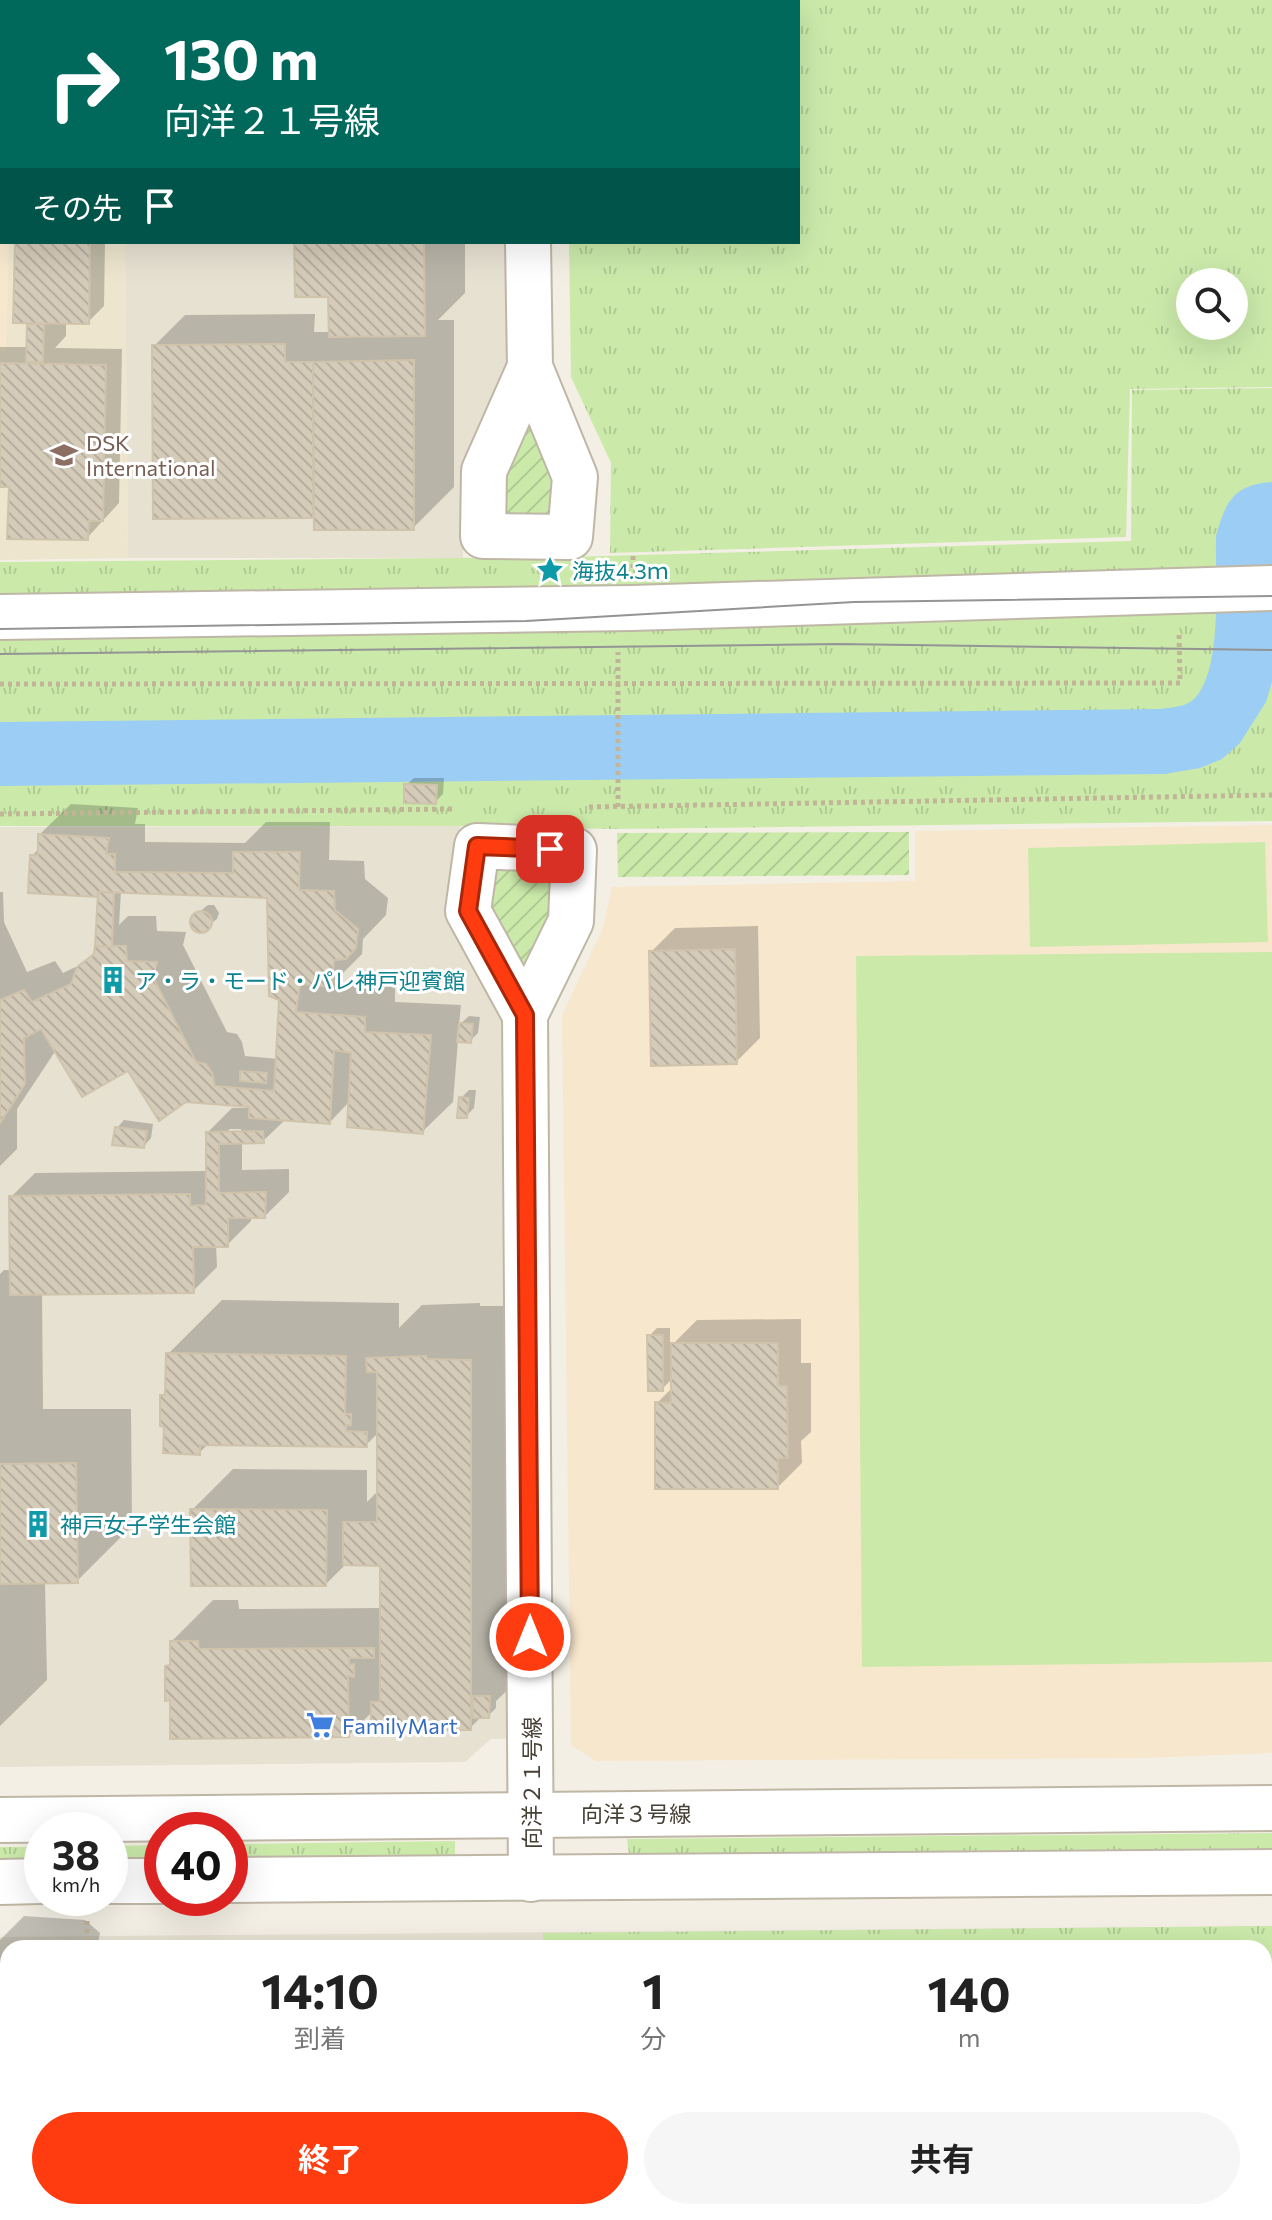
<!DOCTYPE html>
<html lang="ja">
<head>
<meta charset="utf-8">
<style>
	body { margin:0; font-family:Commissioner,"Noto Sans JP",sans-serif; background:#f6f6f6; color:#222; height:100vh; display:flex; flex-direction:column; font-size:30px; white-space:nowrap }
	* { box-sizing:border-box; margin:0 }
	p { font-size:26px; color:#767676 }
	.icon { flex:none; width:44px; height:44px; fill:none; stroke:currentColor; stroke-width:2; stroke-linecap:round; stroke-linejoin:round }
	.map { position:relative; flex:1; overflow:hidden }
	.drawer { position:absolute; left:0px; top:1940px; width:1272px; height:280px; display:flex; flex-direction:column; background:#fff; border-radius:24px 24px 0 0; box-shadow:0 8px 32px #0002 }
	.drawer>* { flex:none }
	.top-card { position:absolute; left:0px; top:0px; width:800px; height:244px; box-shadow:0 8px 32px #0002; background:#00695c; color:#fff; overflow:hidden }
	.buttons { position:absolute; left:1176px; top:268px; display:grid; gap:16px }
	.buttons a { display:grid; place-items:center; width:72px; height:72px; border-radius:50%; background:#fff; box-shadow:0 8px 32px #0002; font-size:40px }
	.speed { position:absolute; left:24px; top:1812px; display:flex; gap:16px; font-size:40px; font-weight:700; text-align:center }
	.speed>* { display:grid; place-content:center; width:104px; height:104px; border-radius:50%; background:#fff; box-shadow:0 8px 32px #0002; line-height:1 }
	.speed small { font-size:20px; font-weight:400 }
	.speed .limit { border:12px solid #d22; background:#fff; color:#111 }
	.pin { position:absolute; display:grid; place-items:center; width:68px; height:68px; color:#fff; margin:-34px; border-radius:16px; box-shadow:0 4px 12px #0006 }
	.me { position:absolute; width:88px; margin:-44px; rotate:0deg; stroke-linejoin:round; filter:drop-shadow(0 0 6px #0008) }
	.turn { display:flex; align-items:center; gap:28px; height:168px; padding:0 32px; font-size:36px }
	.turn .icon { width:104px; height:104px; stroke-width:2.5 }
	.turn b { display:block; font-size:56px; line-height:68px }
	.then { display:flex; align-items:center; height:76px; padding:0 32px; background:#0003; gap:16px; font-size:30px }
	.eta { display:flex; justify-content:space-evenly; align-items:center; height:136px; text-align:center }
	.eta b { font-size:48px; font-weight:700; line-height:56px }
	.action { display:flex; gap:16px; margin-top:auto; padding:16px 32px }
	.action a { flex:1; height:92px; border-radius:48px; background:#ff3c0f; color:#fff; font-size:32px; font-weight:700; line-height:92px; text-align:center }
	.action a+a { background:#f6f6f6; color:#222 }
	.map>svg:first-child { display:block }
	.residential { fill:#e7e1d2; fill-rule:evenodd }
	.commercial { fill:#f7e7cd }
	.education { fill:#ede5cd }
	.grass { fill:url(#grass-tufts); fill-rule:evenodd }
	.garden { fill:url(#garden-furrows) }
	.pitch { fill:#cbeaaa }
	.parking { fill:#e3e1dd }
	.water { fill:#9ccdf4 }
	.shadow { fill:#0003; fill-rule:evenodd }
	.building { fill:url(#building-back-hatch); stroke:#d0c3ac; stroke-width:2 }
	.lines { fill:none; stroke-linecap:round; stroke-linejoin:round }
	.minor-casing { stroke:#bfb7a6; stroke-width:48 }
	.path { stroke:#c1b497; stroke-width:5; stroke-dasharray:4 4; stroke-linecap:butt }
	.minor { stroke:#fff; stroke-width:44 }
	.tram { stroke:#949494; stroke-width:2 }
	.route-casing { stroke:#a6270a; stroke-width:20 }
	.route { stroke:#ff3c0f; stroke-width:14 }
	.labels { text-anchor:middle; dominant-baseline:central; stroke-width:6; stroke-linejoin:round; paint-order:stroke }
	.education-label { font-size:22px; fill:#785e54; stroke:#fff; text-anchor:start }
	.culture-label { font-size:22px; fill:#0d838f; stroke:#fff; text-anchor:start }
	.shop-label { font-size:22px; fill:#366cbe; stroke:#fff; text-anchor:start }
	.street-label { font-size:22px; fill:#453f34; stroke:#fff }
</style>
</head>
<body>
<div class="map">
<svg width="1272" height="2220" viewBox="0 0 1272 2220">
	<defs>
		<pattern id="grass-tufts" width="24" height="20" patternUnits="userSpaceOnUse" patternTransform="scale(2)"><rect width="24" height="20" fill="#cbeaaa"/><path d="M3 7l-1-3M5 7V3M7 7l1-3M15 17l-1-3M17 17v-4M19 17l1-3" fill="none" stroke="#b0ca93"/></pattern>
		<pattern id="garden-furrows" width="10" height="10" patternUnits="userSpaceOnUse" patternTransform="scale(2)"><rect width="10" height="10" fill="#cbeaaa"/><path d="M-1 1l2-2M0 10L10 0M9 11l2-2" fill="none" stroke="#b0ca93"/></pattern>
		<pattern id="building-back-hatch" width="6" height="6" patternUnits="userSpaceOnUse" patternTransform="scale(2)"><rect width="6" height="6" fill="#d5cbb9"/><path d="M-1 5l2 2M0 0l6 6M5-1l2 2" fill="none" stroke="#b8afa0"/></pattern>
	</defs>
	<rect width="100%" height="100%" fill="#f3efe4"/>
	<g class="residential">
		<polygon points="0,0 502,0 502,2 2,2 0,140"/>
		<polygon points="125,242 507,242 509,373 464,467 463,558 128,558"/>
		<polygon points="460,826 454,921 501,1013 503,1298 510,1739 491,1739 465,1762 0,1767 0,827"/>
		<path d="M1272 1926V2220H0V1937ZM8 1948H1264V2212H8Z"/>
	</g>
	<g class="commercial">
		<polygon points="0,140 2,242 9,242 6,351 0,351"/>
		<polygon points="1272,825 1272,1753 1141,1758 596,1761 571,1745 562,1015 603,928 612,887 915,881 915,831"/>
	</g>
	<polygon class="education" points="9,242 125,242 128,558 0,560 0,351 6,351"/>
	<g class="grass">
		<path d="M565 0H1272V387L1130 389 1126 537 610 553 611 463 571 377 569 242H798V2ZM1234 282V326H1190V282Z"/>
		<polygon points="1272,388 1272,821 613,829 460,826 0,826 0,562 569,557 1131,541 1132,390"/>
		<polygon points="1272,1833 1272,1848 629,1854 627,1839"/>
		<polygon points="455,1841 455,1855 230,1858 230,1844"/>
		<polygon points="162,1845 162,1859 110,1860 110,1846"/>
		<rect x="0" y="1847" width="42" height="14"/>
		<polygon points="1272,1926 1272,2152 1264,2152 1264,1948 543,1948 543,1933"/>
	</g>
	<g class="garden">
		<polygon points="528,416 554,463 553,511 548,519 502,516 501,481"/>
		<polygon points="909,832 909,875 618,877 617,833"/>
		<polygon points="499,867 554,871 553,917 527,967 522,969 488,913 495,869"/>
	</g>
	<g class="pitch">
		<polygon points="1265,842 1268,942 1030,947 1028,848"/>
		<polygon points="1272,952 1272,1662 862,1667 856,956"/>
	</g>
	<polygon class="parking" points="1264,2169 1272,2169 1272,2220 525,2220 524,2212 1264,2212"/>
	<path class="water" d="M1272 482V682L1266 702 1240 743 1222 759 1200 768 1165 774 0 786V722L1161 709C1173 707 1188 707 1196 697 1223 665 1215 578 1216 536 1226 501 1233 485 1272 482Z"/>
	<g class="shadow">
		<polygon points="0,0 118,0 2,2 2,132"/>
		<polygon points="17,242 105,242 104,306 88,322 66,322 66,336 55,348 122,349 119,503 87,538 11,485 0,485 0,347 29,347 29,325 33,321"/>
		<polygon points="296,242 465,242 465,293 438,320 454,320 454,487 413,528 316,513 312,516 154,346 185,315 315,314 314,332 330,332 330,294"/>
		<polygon points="414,778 444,778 443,794 435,802 406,785"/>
		<path d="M71 804 138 808 135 824H145V842L245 843 266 822H330L329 860 364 861 365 879 388 898 386 915 363 939 362 954 334 982 395 987V1002L461 1005 459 1025 469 1016 480 1017 478 1033 470 1041 458 1040 453 1102 422 1132 350 1101 330 1122 286 1119 263 1141 242 1142V1170L289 1169V1192L265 1216H251V1221L227 1245H216L217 1267 193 1291 42 1292 43 1409H131L132 1526 77 1581H45L47 1680 0 1726V1274L4 1270H11V1197L35 1173 208 1171V1132L232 1108H247L248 1105 128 1069 56 1050 17 1109V1149L0 1166V892H3L4 922 27 972 55 961 63 973 82 964 97 950 100 895 32 856 40 847V834ZM121 891 269 896 281 999 278 1059 245 1056 242 1042 237 1034 227 1032 183 945 186 932 157 931 156 916H128L119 925ZM229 1129H241V1133H229Z"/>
		<polygon points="208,905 214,905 219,913 217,919 201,931 196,930 193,922 194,916"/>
		<polygon points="758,926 760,1038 736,1062 651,952 675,928"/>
		<polygon points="469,1090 476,1090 474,1108 466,1116 461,1098"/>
		<polygon points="124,1120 153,1124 151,1138 144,1146 117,1128"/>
		<polygon points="222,1300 399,1303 399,1328 422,1305 480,1303 480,1306 524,1306 524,1674 496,1701 496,1708 488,1716 482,1716 470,1728 373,1711 349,1735 172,1698 167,1667 172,1662 172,1641 213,1600 238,1600 239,1609 382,1608 382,1564 347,1563 326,1584 192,1510 233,1469 367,1470 367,1502 379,1490 379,1432 366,1445 208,1444 199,1453 166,1425 162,1396 168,1390 168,1354"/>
		<polygon points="801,1319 801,1363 811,1363 811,1432 801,1441 802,1463 778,1487 657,1403 673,1387 673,1378 662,1389 649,1336 657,1328 670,1328 670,1347 697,1320"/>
		<polygon points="24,1916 85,1920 100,1933 97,1948 8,1948 8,2104 0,2112 0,1940"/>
		<rect x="165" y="2212" width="142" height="8"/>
		<rect x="313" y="2212" width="53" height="8"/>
		<rect x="382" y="2212" width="84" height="8"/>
		<polygon points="907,2218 907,2220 657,2220"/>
	</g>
	<g class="building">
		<polygon points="0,0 103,0 2,2 2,134"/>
		<rect x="330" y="0" width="94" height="2"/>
		<polygon points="15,242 90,242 89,324 13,323"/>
		<polygon points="294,242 424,242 425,336 329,337 328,297 295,297"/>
		<polygon points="27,324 44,324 43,362 26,362"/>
		<polygon points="285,344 285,362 313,362 313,518 153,519 152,345"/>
		<polygon points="414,360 414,530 314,530 313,362"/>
		<polygon points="0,363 106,365 103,521 89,521 88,540 7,539 9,487 0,487"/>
		<polygon points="404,784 437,785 436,804 404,803"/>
		<polygon points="38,834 109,838 106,854 115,854 115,872 233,873 233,852 300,852 299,890 334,891 335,910 358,929 356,948 346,959 334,960 332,987 300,984 296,1012 365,1017 365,1032 431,1035 423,1134 347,1127 351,1053 334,1050 330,1124 249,1118 249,1107 186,1102 159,1121 128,1071 82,1097 41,1029 24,1038 25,1084 0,1123 0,1000 24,990 32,1002 71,984 77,967 94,954 95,946 126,946 127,961 157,962 153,977 196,1062 206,1064 212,1073 215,1086 274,1091 279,1000 269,996 267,898 98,892 98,897 28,893 30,855 38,855"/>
		<polygon points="98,892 114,893 112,947 95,946"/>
		<circle cx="201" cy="922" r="11"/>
		<polygon points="735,949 737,1064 651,1066 649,951"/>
		<polygon points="459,1023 473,1024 471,1043 457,1042"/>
		<polygon points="240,1071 267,1073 266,1083 240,1081"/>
		<polygon points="459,1097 469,1098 467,1118 457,1118"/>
		<polygon points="115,1127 147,1131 144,1148 112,1145"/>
		<polygon points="263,1131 264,1143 219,1144 219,1193 266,1192 265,1218 228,1218 228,1247 193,1247 194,1293 10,1295 9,1196 190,1194 190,1206 206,1205 206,1132"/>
		<polygon points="647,1335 663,1335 663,1391 648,1391"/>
		<polygon points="671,1343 778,1343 778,1386 787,1386 788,1458 778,1458 778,1489 655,1489 655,1402 671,1403"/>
		<polygon points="166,1353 346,1356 345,1414 351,1414 351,1425 346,1425 346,1431 367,1432 367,1447 200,1445 200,1455 163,1453 164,1427 160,1426 160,1395 165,1395"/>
		<polygon points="426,1356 427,1359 471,1360 471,1730 371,1731 371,1702 380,1702 380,1566 343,1565 343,1522 377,1522 377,1372 367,1372 366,1358"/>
		<polygon points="76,1463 78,1583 0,1584 0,1464"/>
		<polygon points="190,1509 327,1510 326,1586 191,1586"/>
		<polygon points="170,1641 198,1641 199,1649 374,1648 374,1658 349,1658 349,1665 354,1664 354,1677 348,1676 349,1737 170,1739 170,1700 165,1701 165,1666 170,1665"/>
		<polygon points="473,1696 490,1696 489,1718 473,1718"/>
		<polygon points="0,1966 8,1967 8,2107 0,2115"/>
		<polygon points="163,2212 271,2212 271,2219 278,2220 163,2220"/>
		<rect x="311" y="2212" width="31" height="8"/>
		<rect x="380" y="2212" width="63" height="8"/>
	</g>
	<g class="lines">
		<g class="minor-casing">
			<g id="minor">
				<polyline points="524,0 524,2"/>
				<polyline points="528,242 530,367 575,477 570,537 483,536 484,471 530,367"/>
				<polyline points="0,617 632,608 1272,588"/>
				<polyline points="525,1015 468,911 477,846 574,850 571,921 525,1015 531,1879"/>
				<polyline points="0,1820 1272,1808"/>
				<polyline points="230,1880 1272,1872"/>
				<polyline points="110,1881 162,1881"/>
				<polyline points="0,1882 42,1881"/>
			</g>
		</g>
		<g class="path">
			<polyline points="633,568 633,553"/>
			<polyline points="0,684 1180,683 1179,632"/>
			<polyline points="589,807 1272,795"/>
			<polyline points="618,807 618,652"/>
			<polyline points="0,814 455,809"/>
			<polyline points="87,1921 87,1948"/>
			<polyline points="0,2174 8,2182"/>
			<polyline points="39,2212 47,2220"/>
			<polyline points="87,2212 87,2220"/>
		</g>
		<use href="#minor" class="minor"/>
		<g class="tram">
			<polyline points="0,629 526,621 854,602 1272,596"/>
			<polyline points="0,654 838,644 1272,650"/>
		</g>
	</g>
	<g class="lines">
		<g class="route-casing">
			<polyline id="route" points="530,1637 525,1015 468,911 477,846 550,849"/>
		</g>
		<use href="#route" class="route"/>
	</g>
	<defs>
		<g id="school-bare" transform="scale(2.16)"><path d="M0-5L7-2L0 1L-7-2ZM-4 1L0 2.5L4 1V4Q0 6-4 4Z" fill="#8d6e63" stroke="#fff" stroke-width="2.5" paint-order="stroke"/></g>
		<g id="sight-bare" transform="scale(2.16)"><path d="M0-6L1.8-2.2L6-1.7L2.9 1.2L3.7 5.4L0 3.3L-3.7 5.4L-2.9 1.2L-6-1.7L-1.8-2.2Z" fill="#0f9aa8" stroke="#fff" stroke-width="2.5" paint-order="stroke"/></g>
		<g id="building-bare" transform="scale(2.16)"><path d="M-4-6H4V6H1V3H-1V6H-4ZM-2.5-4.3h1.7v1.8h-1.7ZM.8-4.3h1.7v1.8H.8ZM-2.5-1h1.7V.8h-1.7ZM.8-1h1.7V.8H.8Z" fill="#0f9aa8" stroke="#fff" stroke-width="2.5" paint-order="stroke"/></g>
		<g id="supermarket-bare" transform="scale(2.16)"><path d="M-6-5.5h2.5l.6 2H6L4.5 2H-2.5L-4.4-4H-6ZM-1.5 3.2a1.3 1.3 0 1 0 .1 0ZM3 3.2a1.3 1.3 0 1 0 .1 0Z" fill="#3f7fe0" stroke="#fff" stroke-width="2.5" paint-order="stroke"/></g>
	</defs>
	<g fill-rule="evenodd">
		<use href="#school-bare" x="64" y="455"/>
		<use href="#sight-bare" x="550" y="570"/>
		<use href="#building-bare" x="113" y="980"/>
		<use href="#building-bare" x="38" y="1524"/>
		<use href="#supermarket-bare" x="320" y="1725"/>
	</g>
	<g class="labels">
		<g class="education-label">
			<text x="86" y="442">DSK<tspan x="86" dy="25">International</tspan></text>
		</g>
		<g class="culture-label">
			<text x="572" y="570">海抜4.3ｍ</text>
			<text x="135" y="980">ア・ラ・モード・パレ神戸迎賓館</text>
			<text x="60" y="1524">神戸女子学生会館</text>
		</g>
		<g class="shop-label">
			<text x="342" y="1725">FamilyMart</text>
		</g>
		<g class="street-label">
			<text transform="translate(531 1783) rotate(-90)">向洋２１号線</text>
			<text x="636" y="1813">向洋３号線</text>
		</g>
	</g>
</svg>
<div class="buttons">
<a><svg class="icon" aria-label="search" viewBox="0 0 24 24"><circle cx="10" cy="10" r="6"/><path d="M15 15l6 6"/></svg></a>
</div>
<div class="speed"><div>38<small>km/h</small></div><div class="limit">40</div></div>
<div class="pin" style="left:550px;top:849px;background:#d93025"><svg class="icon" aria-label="arrive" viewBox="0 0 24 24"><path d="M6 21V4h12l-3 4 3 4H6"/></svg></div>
<svg class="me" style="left:530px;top:1637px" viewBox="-20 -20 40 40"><circle r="17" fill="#ff3c0f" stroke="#fff" stroke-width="3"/><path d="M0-11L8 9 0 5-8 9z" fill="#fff"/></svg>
<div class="top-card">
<div class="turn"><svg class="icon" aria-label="right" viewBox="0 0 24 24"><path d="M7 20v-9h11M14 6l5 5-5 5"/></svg><div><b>130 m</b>向洋２１号線</div></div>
<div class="then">その先<svg class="icon" aria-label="arrive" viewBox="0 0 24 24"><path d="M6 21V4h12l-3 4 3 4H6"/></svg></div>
</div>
<section class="drawer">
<div class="eta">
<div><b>14:10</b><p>到着</p></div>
<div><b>1</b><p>分</p></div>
<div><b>140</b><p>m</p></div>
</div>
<div class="action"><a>終了</a><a>共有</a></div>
</section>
</div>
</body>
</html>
